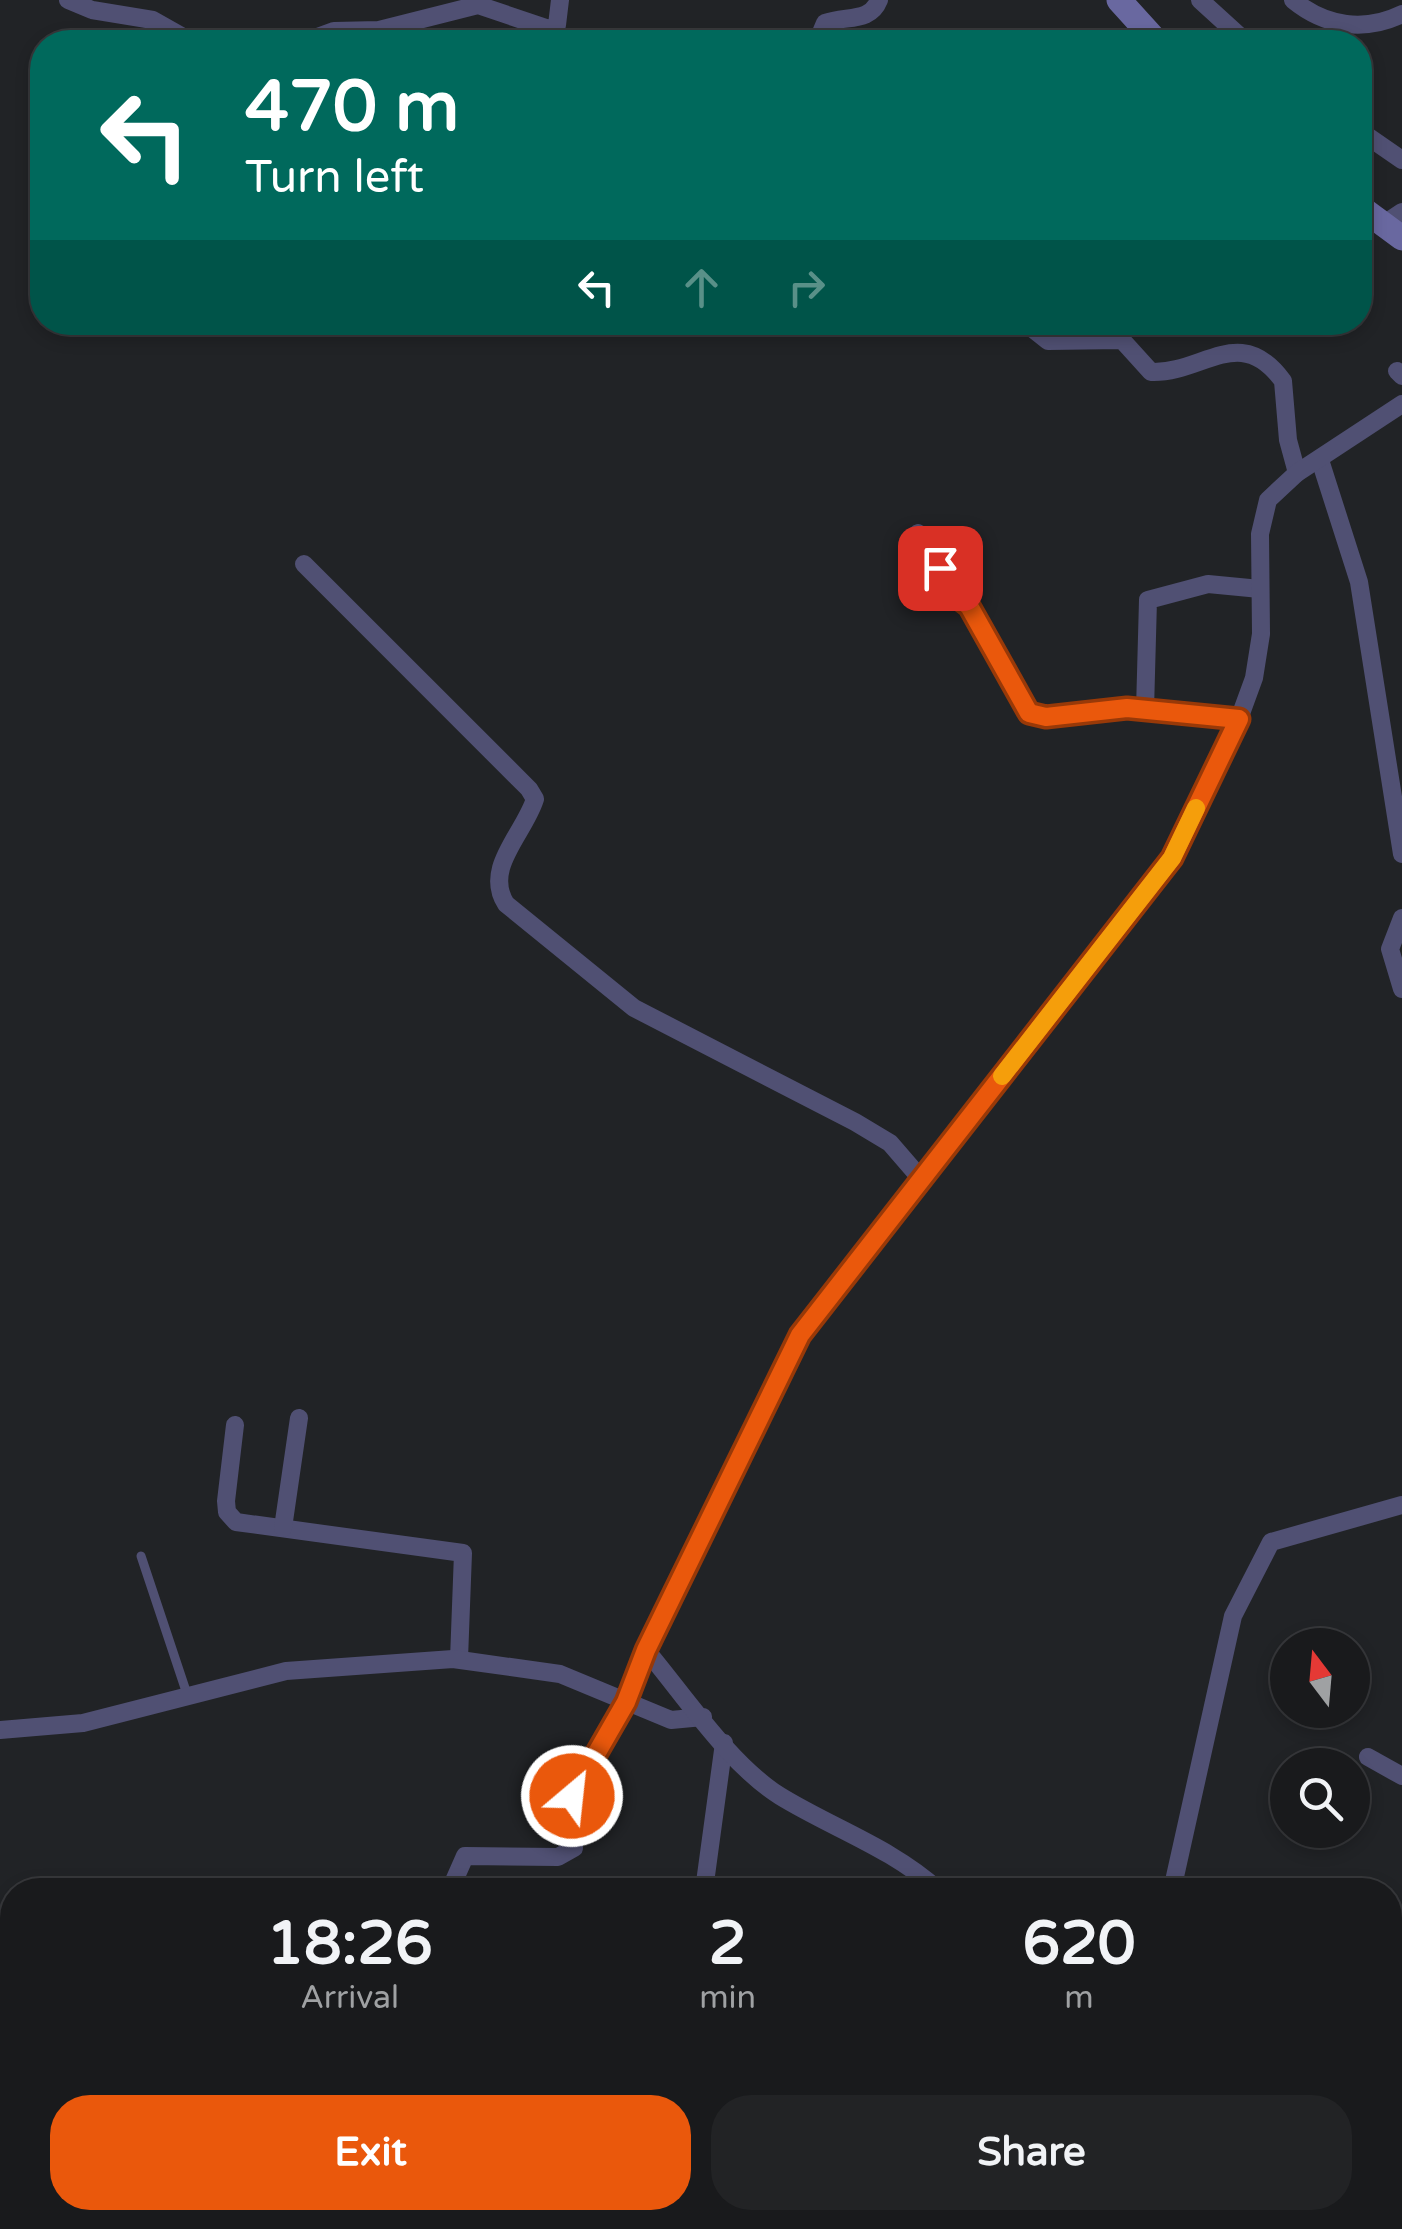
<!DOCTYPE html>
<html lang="en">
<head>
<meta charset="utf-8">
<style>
	body { margin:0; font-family:"Varela Round",sans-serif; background:#222325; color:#f1f3f6; height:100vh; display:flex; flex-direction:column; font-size:38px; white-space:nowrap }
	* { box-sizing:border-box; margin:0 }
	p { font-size:32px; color:#9fa1a3 }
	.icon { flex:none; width:55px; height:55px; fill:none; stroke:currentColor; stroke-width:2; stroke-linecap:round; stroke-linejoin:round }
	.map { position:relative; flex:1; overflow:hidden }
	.sheet { position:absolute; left:0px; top:1878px; width:1402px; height:352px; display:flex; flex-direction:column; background:#191a1c; border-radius:40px 40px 0 0; box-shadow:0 5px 15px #0003,0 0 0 2px #37383b }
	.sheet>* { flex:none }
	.top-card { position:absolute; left:30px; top:30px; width:1342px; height:305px; border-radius:40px; box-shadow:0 5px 15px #0003,0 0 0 2px #37383b; background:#00695c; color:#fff; overflow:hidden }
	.needle { width:65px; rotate:344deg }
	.fabs { position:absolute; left:1270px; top:1628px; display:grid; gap:20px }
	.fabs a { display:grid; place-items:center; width:100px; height:100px; border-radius:50%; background:#191a1c; box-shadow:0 5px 15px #0003,0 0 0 2px #37383b; font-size:50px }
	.pin { position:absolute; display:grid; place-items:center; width:85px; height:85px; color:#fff; margin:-42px; border-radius:20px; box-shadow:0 5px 15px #0006 }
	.me { position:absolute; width:110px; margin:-55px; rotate:28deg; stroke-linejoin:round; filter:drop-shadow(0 0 8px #0008) }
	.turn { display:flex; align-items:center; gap:35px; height:210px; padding:0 50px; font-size:45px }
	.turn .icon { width:130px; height:130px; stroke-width:2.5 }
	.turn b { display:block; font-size:70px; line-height:85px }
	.lanes { display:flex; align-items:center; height:95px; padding:0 50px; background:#0003; justify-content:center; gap:50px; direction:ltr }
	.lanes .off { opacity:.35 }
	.eta { display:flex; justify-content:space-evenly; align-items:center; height:170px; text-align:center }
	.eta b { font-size:60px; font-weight:800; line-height:70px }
	.action { display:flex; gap:20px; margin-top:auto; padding:20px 50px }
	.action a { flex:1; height:115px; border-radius:40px; background:#ea580c; color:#fff; font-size:40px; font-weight:800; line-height:115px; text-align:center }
	.action a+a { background:#222325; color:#f1f3f6 }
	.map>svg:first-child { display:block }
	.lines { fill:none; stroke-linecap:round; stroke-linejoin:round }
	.lane { stroke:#505073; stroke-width:9 }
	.street { stroke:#505073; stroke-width:18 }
	.secondary { stroke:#6968a0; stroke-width:25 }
	.route-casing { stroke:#983908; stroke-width:25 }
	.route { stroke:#ea580c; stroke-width:18 }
	.slow { stroke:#f59e0b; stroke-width:18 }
</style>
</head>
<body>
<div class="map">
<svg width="1402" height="2229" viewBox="0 0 1402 2229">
	<rect width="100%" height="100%" fill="#212326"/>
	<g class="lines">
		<polyline class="lane" points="141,1556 188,1697"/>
		<g class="street">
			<polyline points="68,0 92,10 153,20 192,42"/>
			<polyline points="1200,0 1246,42"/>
			<path d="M1293 0C1326 27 1365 32 1402 14"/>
			<polyline points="304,42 334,31 379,30 478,5 549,29 557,25 560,0"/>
			<path d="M817 42 825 23C846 15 870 23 879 0"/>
			<polyline points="1360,131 1402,160"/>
			<polyline points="1384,224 1402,212"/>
			<path d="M1024 322 1048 341 1122 340 1151 372C1203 374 1240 322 1283 381L1288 440 1297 473"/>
			<polyline points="1397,371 1402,376"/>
			<polyline points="1320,460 1359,582 1402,854"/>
			<path d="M918 533C922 556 938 562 943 586L969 606 1029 713 1046 717 1127 708 1239 719"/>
			<path d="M304 564 529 789 535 799C524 834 483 868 506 904L634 1008 855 1122 890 1143 922 1180"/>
			<polyline points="1145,710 1148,600 1208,584 1260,589"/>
			<polyline points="1402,918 1390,949 1402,989"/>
			<polyline points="235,1425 226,1501 227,1512 236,1522 463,1553 459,1659"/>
			<polyline points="283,1528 299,1418"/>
			<polyline points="0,1730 83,1723 286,1671 453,1659 560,1674 671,1720 703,1717"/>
			<polyline points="1368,1757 1402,1776"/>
			<polyline points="450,1890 465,1856 558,1857 574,1848 573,1788 626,1702 646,1650"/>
			<polyline points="704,1890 724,1743"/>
			<path d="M938 1890C892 1848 832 1828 780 1796 730 1765 684 1695 646 1650L800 1335 1171 858 1239 719 1254 678 1261 634 1260 534 1268 500 1297 473 1402 404"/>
			<polyline points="1172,1890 1233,1616 1271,1542 1402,1505"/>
			<polyline points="435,2218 450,2229"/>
			<polyline points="1235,2218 1236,2229"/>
			<polyline points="102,2229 104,2218"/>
			<polyline points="1006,2229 1007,2218"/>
		</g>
		<g class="secondary">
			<polyline points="1119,0 1157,42"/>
			<polyline points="1360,207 1402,238"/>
		</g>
	</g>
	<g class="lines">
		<g class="route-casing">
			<polyline id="route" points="572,1796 626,1702 646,1650 800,1335 1172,858 1239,719 1127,708 1046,717 1029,713 969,606 943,586 940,568"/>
		</g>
		<use href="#route" class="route"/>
		<polyline class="slow" points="1002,1076 1172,858 1196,808"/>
	</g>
</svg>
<div class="fabs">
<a><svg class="needle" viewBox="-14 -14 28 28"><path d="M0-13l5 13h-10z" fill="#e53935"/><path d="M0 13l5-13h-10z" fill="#9fa1a3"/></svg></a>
<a><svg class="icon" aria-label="search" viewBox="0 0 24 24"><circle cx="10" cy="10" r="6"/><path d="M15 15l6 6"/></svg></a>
</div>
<div class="pin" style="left:940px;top:568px;background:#d93025"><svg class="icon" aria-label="arrive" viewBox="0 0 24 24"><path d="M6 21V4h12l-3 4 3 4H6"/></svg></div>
<svg class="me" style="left:572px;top:1796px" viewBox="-20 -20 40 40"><circle r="17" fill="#ea580c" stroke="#fff" stroke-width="3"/><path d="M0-11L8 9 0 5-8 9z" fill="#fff"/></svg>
<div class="top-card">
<div class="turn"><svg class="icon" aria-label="left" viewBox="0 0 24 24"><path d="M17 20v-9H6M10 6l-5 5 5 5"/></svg><div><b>470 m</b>Turn left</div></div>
<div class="lanes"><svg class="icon" aria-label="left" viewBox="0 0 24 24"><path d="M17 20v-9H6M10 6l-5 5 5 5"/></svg><svg class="icon off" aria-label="ahead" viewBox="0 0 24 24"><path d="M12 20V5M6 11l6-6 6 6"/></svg><svg class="icon off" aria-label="right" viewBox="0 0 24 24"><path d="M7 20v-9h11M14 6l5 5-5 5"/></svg></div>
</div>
<section class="sheet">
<div class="eta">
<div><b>18:26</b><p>Arrival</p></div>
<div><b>2</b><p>min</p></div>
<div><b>620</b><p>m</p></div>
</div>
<div class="action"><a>Exit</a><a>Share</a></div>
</section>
</div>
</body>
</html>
